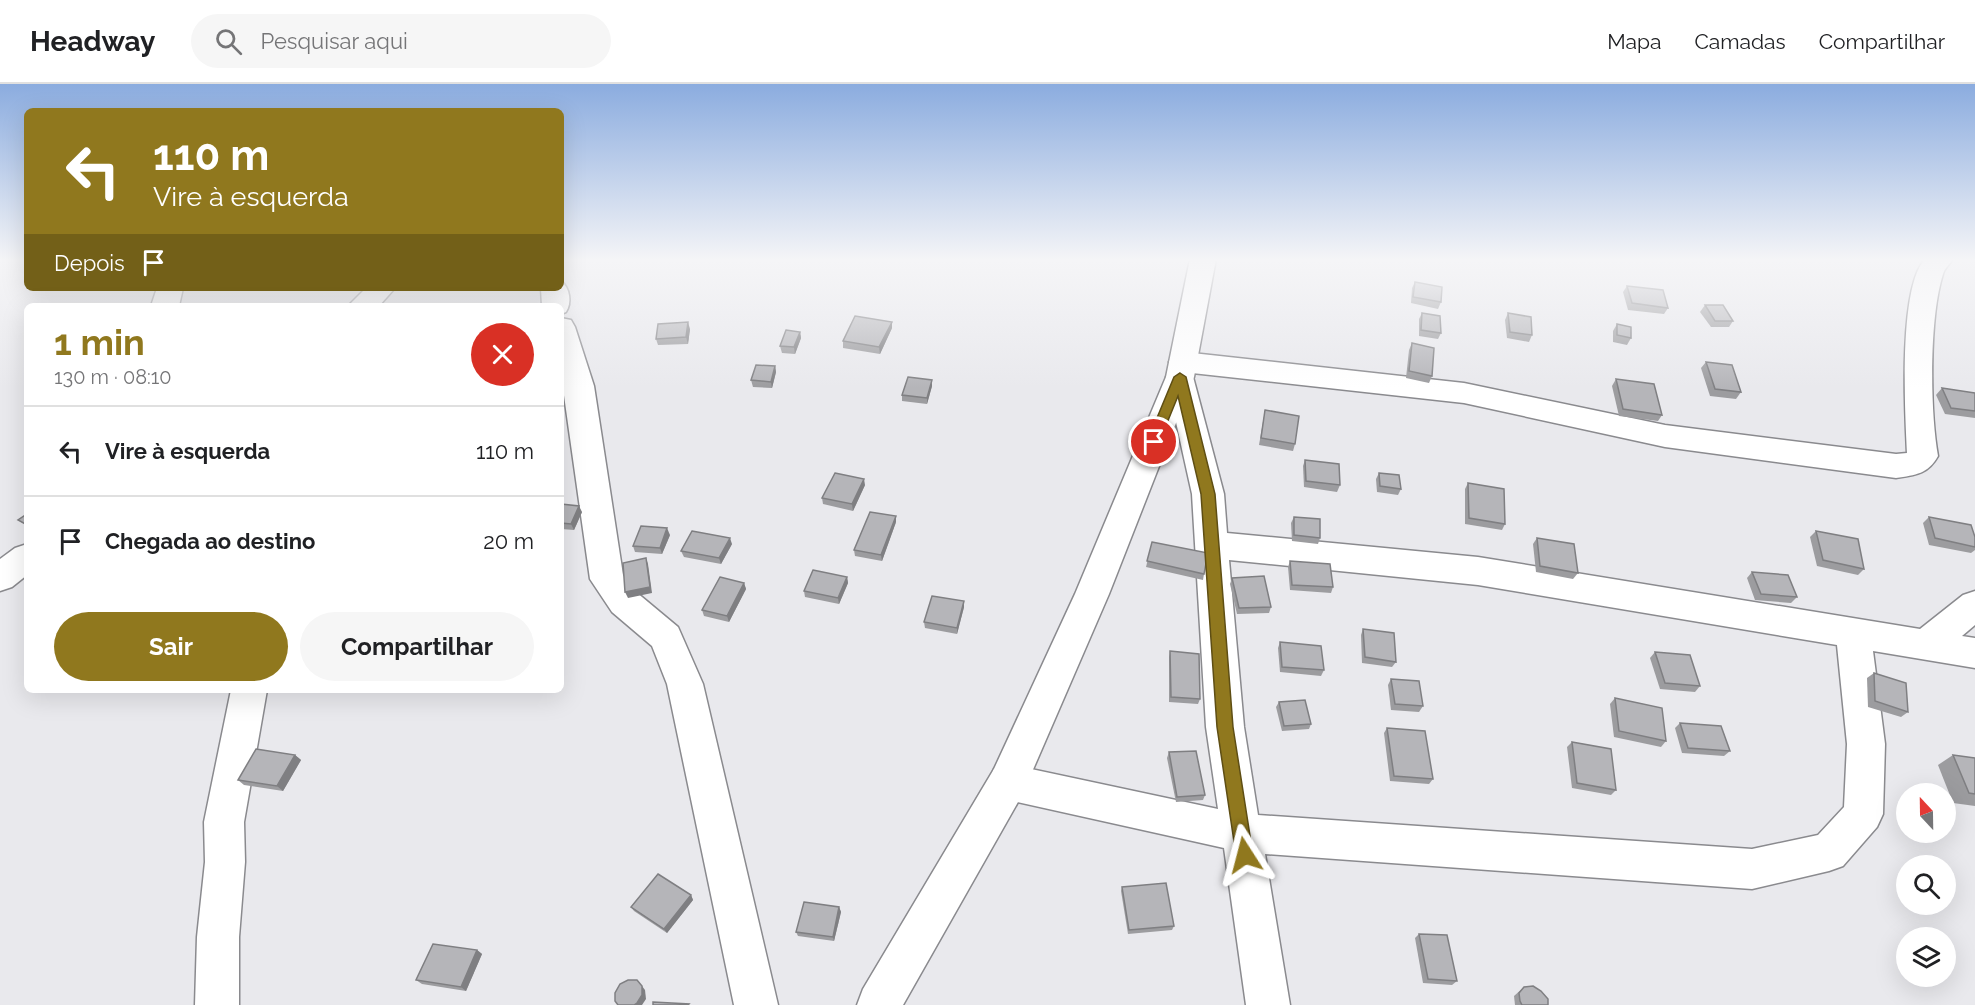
<!DOCTYPE html>
<html lang="pt">
<head>
<meta charset="utf-8">
<style>
	body { margin:0; font-family:Raleway,sans-serif; background:#f6f6f6; color:#202124; height:100vh; display:flex; flex-direction:column; font-size:22px; white-space:nowrap }
	* { box-sizing:border-box; margin:0 }
	p { font-size:20px; color:#757577 }
	.icon { flex:none; width:33px; height:33px; fill:none; stroke:currentColor; stroke-width:2; stroke-linecap:round; stroke-linejoin:round }
	.map { position:relative; flex:1; overflow:hidden }
	.side { position:absolute; left:24px; top:219px; width:540px; height:390px; display:flex; flex-direction:column; background:#fff; border-radius:9px; box-shadow:0 6px 24px #0002 }
	.side>* { flex:none }
	.banner { position:absolute; left:24px; top:24px; width:540px; height:183px; border-radius:9px; box-shadow:0 6px 24px #0002; background:#90781e; color:#fff; overflow:hidden }
	.needle { width:39px; rotate:338deg }
	.tools { position:absolute; left:1896px; top:699px; display:grid; gap:12px }
	.tools a { display:grid; place-items:center; width:60px; height:60px; border-radius:50%; background:#fff; box-shadow:0 6px 24px #0002; font-size:30px }
	.pin { position:absolute; display:grid; place-items:center; width:51px; height:51px; color:#fff; margin:-26px; border:3px solid #fff; border-radius:50%; box-shadow:0 2px 6px #0007 }
	.me { position:absolute; width:66px; margin:-33px; rotate:351deg; stroke-linejoin:round; filter:drop-shadow(0 0 4px #0008) }
	.turn { display:flex; align-items:center; gap:21px; height:126px; padding:0 30px; font-size:27px }
	.turn .icon { width:78px; height:78px; stroke-width:2.5 }
	.turn b { display:block; font-size:42px; line-height:51px }
	.then { display:flex; align-items:center; height:57px; padding:0 30px; background:#0003; gap:12px; font-size:22px }
	.round { display:grid; place-items:center; flex:none; width:63px; height:63px; border-radius:32px; background:#f6f6f6 }
	.headline { display:flex; align-items:center; justify-content:space-between; height:102px; padding:0 30px }
	h1 { font-size:36px; font-weight:700; line-height:45px; color:#90781e }
	.button { display:flex; gap:12px; margin-top:auto; padding:12px 30px }
	.button a { flex:1; height:69px; border-radius:36px; background:#90781e; color:#fff; font-size:24px; font-weight:700; line-height:69px; text-align:center }
	.button a+a { background:#f6f6f6; color:#202124 }
	ul { padding:0; list-style:none }
	li { display:flex; align-items:center; gap:18px; height:90px; padding:0 30px; border-top:2px solid #e0e0e0 }
	li div { flex:1 }
	li b { display:block; font-size:22px }
	li em { font-style:normal }
	header { display:flex; align-items:center; gap:36px; box-sizing:border-box; height:84px; padding:0 30px; background:#fff; border-bottom:2px solid #e0e0e0 }
	header strong { font-size:28px }
	nav { display:flex; gap:33px; margin-inline-start:auto; font-size:21px }
	.search { width:420px; height:54px; background:#f6f6f6; display:flex; align-items:center; gap:15px; box-sizing:border-box; padding:0 21px; border-radius:33px; color:#757577; font-size:22px }
	.map>svg:first-child { display:block }
	.lines { fill:none; stroke-linecap:round; stroke-linejoin:round }
	.street-casing { stroke:#8a8a8e; stroke-width:3 }
	.secondary-casing { stroke:#8a8a8e; stroke-width:3 }
	.street { fill:#fff; fill-rule:evenodd }
	.secondary { fill:#fff; fill-rule:evenodd }
	.wall { fill:#9c9c9f }
	.shaded-wall { fill:#7f7f82 }
	.building { fill:#b5b5b9; stroke:#7f7f82; stroke-width:1.5 }
	.route { fill:#90781e; stroke:#5e4e14; stroke-width:1.5 }
</style>
</head>
<body>
<header>
<strong>Headway</strong>
<div class="search"><svg class="icon" aria-label="search" viewBox="0 0 24 24"><circle cx="10" cy="10" r="6"/><path d="M15 15l6 6"/></svg>Pesquisar aqui</div>
<nav><a>Mapa</a><a>Camadas</a><a>Compartilhar</a></nav>
</header>
<div class="map">
<svg width="1975" height="921" viewBox="0 0 1975 921">
	<rect width="100%" height="100%" fill="#e9e9ed"/>
	<g class="lines">
		<g class="street-casing">
			<g id="street">
				<path d="M1925 175H1953C1950 180 1944 185 1943 190 1929 234 1930 327 1938 372 1928 390 1916 391 1896 394L1665 363 1464 319 1192 289 1224 410 1227 449 1478 473 1920 545 1963 511 1975 507V541L1962 552 1975 554V584L1873 567 1885 660 1883 730 1877 743 1843 782 1829 787 1752 805 1265 770 1290 921H1246L1224 764 1008 716 994 711 989 698 994 685 1008 680 1218 725 1206 643 1192 410 1166 293 1173 285 1169 278 1173 271 1183 268 1464 299 1665 341 1896 370 1907 369C1905 328 1898 204 1925 175ZM1229 476 1478 501 1837 561 1847 660 1844 723 1818 751 1752 765 1258 731 1244 643Z"/>
				<path d="M561 197C570 204 572 219 566 228L561 230V222H542L541 204H561Z"/>
				<polygon points="157,204 183,204 179,222 151,222"/>
				<polygon points="366,204 395,204 379,222 348,222"/>
				<polygon points="561,234 571,236 575,243 594,302 623,491 636,508 678,543 703,600 778,921 734,921 667,600 652,562 612,528 590,495 561,290"/>
				<polygon points="27,460 27,491 12,503 0,507 0,475 15,464"/>
				<polygon points="231,606 267,606 244,738 245,778 239,853 239,921 195,921 197,853 205,778 204,738"/>
			</g>
		</g>
		<g class="secondary-casing">
			<polygon id="secondary" points="1190,175 1216,175 1194,293 1109,510 1022,711 903,921 857,921 863,905 994,685 1075,510 1166,293"/>
		</g>
		<use href="#street" class="street"/>
		<use href="#secondary" class="secondary"/>
	</g>
	<g class="wall">
		<polygon points="1415,198 1441,218 1438,225 1411,219 1412,204"/>
		<polygon points="1627,202 1668,224 1664,230 1628,226 1623,208"/>
		<polygon points="1705,221 1733,237 1729,243 1711,243 1700,228"/>
		<polygon points="1422,229 1441,249 1438,255 1419,252 1419,235"/>
		<polygon points="1508,229 1532,251 1529,258 1507,254 1505,236"/>
		<polygon points="1617,240 1631,254 1627,261 1613,258 1613,247"/>
		<polygon points="892,244 880,270 843,264 843,257"/>
		<polygon points="690,245 688,260 658,261 656,255"/>
		<polygon points="800,248 801,254 795,270 782,269 780,262"/>
		<polygon points="1412,259 1432,292 1429,299 1406,294 1409,266"/>
		<polygon points="1706,278 1741,308 1736,315 1710,312 1701,284"/>
		<polygon points="775,282 776,288 772,304 753,303 751,296"/>
		<polygon points="1616,295 1662,331 1658,337 1619,332 1612,302"/>
		<polygon points="932,302 927,320 902,317 902,311"/>
		<polygon points="1942,304 1975,309 1975,334 1945,330 1936,311"/>
		<polygon points="1265,326 1295,360 1293,367 1259,361"/>
		<polygon points="1305,376 1340,401 1337,408 1304,403 1303,382"/>
		<polygon points="1379,389 1401,405 1398,411 1377,408 1376,395"/>
		<polygon points="1468,399 1505,440 1502,446 1465,440 1465,405"/>
		<polygon points="865,401 853,427 823,420 822,414"/>
		<polygon points="561,420 582,428 574,446 561,445"/>
		<polygon points="1294,433 1320,454 1318,460 1292,457 1291,439"/>
		<polygon points="1929,433 1975,453 1975,466 1971,469 1929,461 1923,439"/>
		<polygon points="896,438 882,477 855,472 854,466"/>
		<polygon points="1816,447 1864,485 1858,491 1817,482 1810,453"/>
		<polygon points="670,451 662,470 635,468 633,462"/>
		<polygon points="1537,454 1578,489 1573,495 1536,488 1533,460"/>
		<polygon points="1152,458 1204,490 1203,496 1146,483"/>
		<polygon points="732,460 721,480 684,473 681,467"/>
		<polygon points="1290,477 1333,503 1331,509 1290,506 1288,483"/>
		<polygon points="1752,488 1797,513 1791,519 1755,516 1747,494"/>
		<polygon points="847,493 848,499 839,520 805,513 804,507"/>
		<polygon points="1232,494 1271,523 1269,529 1237,530 1230,500"/>
		<polygon points="744,499 746,505 729,538 704,532 702,526"/>
		<polygon points="964,517 964,523 957,550 925,544 924,538"/>
		<polygon points="1363,545 1396,578 1392,583 1362,579 1361,551"/>
		<polygon points="1280,558 1324,586 1321,592 1280,588 1278,564"/>
		<polygon points="1170,567 1200,615 1198,620 1169,618 1169,573"/>
		<polygon points="1655,568 1700,602 1695,608 1660,605 1650,574"/>
		<polygon points="1874,589 1908,628 1901,633 1868,623 1867,594"/>
		<polygon points="1391,595 1423,622 1419,628 1391,626 1388,601"/>
		<polygon points="1615,614 1666,657 1661,663 1614,653 1610,620"/>
		<polygon points="1279,618 1311,640 1309,645 1282,647 1276,623"/>
		<polygon points="1680,639 1730,667 1724,672 1682,669 1675,644"/>
		<polygon points="1387,644 1433,695 1429,700 1390,697 1384,649"/>
		<polygon points="1572,658 1616,706 1611,711 1572,704 1567,663"/>
		<polygon points="1169,668 1205,711 1203,716 1176,718 1167,674"/>
		<polygon points="295,671 301,676 283,707 244,701 238,696"/>
		<polygon points="1953,671 1975,674 1975,722 1953,719 1938,681"/>
		<polygon points="1122,803 1174,842 1172,846 1128,850 1121,807"/>
		<polygon points="691,811 693,816 667,849 634,827 631,823"/>
		<polygon points="839,823 841,828 834,857 798,852 796,848"/>
		<polygon points="1419,850 1457,897 1452,901 1423,899 1415,854"/>
		<polygon points="477,866 482,870 466,907 422,900 416,896"/>
		<polygon points="1524,903 1548,921 1515,921 1514,912"/>
	</g>
	<g class="shaded-wall">
		<polygon points="688,238 690,245 688,260 686,253"/>
		<polygon points="892,238 892,244 880,270 879,263"/>
		<polygon points="800,248 801,254 795,270 794,263"/>
		<polygon points="775,282 776,288 772,304 771,298"/>
		<polygon points="932,296 932,302 927,320 927,314"/>
		<polygon points="864,395 865,401 853,427 852,420"/>
		<polygon points="579,422 582,428 574,446 571,440"/>
		<polygon points="896,432 896,438 882,477 881,471"/>
		<polygon points="667,444 670,451 662,470 660,464"/>
		<polygon points="730,454 732,460 721,480 719,474"/>
		<polygon points="646,474 648,480 652,509 628,514 625,508"/>
		<polygon points="847,493 848,499 839,520 838,514"/>
		<polygon points="744,499 746,505 729,538 727,532"/>
		<polygon points="964,517 964,523 957,550 957,544"/>
		<polygon points="295,671 301,676 283,707 277,702"/>
		<polygon points="691,811 693,816 667,849 664,845"/>
		<polygon points="839,823 841,828 834,857 833,853"/>
		<polygon points="477,866 482,870 466,907 461,903"/>
		<polygon points="642,902 645,906 646,915 642,921 634,921"/>
	</g>
	<g class="building">
		<polygon points="1415,198 1442,203 1441,218 1413,213"/>
		<polygon points="1627,202 1663,206 1668,224 1632,219"/>
		<polygon points="1705,221 1723,221 1733,237 1715,237"/>
		<polygon points="1422,229 1440,232 1441,249 1421,246"/>
		<polygon points="1508,229 1531,233 1532,251 1510,248"/>
		<polygon points="855,232 892,238 879,263 843,257"/>
		<polygon points="688,238 686,253 656,255 658,240"/>
		<polygon points="1617,240 1631,243 1631,254 1617,251"/>
		<polygon points="786,246 800,248 794,263 780,262"/>
		<polygon points="1412,259 1434,264 1432,292 1409,287"/>
		<polygon points="1706,278 1732,281 1741,308 1715,305"/>
		<polygon points="756,281 775,282 771,298 751,296"/>
		<polygon points="908,293 932,296 927,314 902,311"/>
		<polygon points="1616,295 1654,300 1662,331 1623,325"/>
		<polygon points="1942,304 1975,309 1975,327 1951,324"/>
		<polygon points="1265,326 1299,332 1295,360 1261,354"/>
		<polygon points="1305,376 1339,380 1340,401 1306,397"/>
		<polygon points="835,389 864,395 852,420 822,414"/>
		<polygon points="1379,389 1399,391 1401,405 1380,402"/>
		<polygon points="1468,399 1504,405 1505,440 1469,434"/>
		<polygon points="561,420 579,422 571,440 561,439"/>
		<polygon points="870,428 896,432 881,471 854,466"/>
		<polygon points="27,430 27,441 18,436"/>
		<polygon points="1294,433 1320,435 1320,454 1294,451"/>
		<polygon points="1929,433 1971,441 1975,453 1975,463 1935,454"/>
		<polygon points="641,442 667,444 660,464 633,462"/>
		<polygon points="692,447 730,454 719,474 681,467"/>
		<polygon points="1816,447 1858,455 1864,485 1823,476"/>
		<polygon points="1537,454 1574,460 1578,489 1540,482"/>
		<polygon points="1152,458 1208,469 1204,490 1147,477"/>
		<polygon points="646,474 650,503 625,508 623,479"/>
		<polygon points="1290,477 1330,480 1333,503 1292,501"/>
		<polygon points="813,486 847,493 838,514 804,507"/>
		<polygon points="1752,488 1788,491 1797,513 1761,510"/>
		<polygon points="1264,492 1271,523 1239,524 1232,494"/>
		<polygon points="720,493 744,499 727,532 702,526"/>
		<polygon points="932,512 964,517 957,544 924,538"/>
		<polygon points="1363,545 1394,549 1396,578 1365,573"/>
		<polygon points="1280,558 1321,562 1324,586 1282,583"/>
		<polygon points="1170,567 1199,570 1200,615 1171,613"/>
		<polygon points="1655,568 1690,571 1700,602 1665,599"/>
		<polygon points="1874,589 1906,599 1908,628 1875,617"/>
		<polygon points="1391,595 1419,597 1423,622 1395,620"/>
		<polygon points="1615,614 1662,624 1666,657 1619,647"/>
		<polygon points="1305,616 1311,640 1284,642 1279,618"/>
		<polygon points="1680,639 1721,642 1730,667 1688,664"/>
		<polygon points="1387,644 1425,647 1433,695 1394,692"/>
		<polygon points="1572,658 1611,665 1616,706 1577,699"/>
		<polygon points="256,665 295,671 277,702 238,696"/>
		<polygon points="1196,667 1205,711 1177,713 1169,668"/>
		<polygon points="1953,671 1975,674 1975,710 1969,709"/>
		<polygon points="658,790 691,811 664,845 631,823"/>
		<polygon points="1166,799 1174,842 1129,846 1122,803"/>
		<polygon points="804,818 839,823 833,853 796,848"/>
		<polygon points="1419,850 1447,851 1457,897 1428,895"/>
		<polygon points="433,860 477,866 461,903 416,896"/>
		<polygon points="628,896 637,896 642,902 642,911 637,919 634,921 618,921 615,917 615,909 620,900"/>
		<polygon points="1533,902 1541,907 1548,915 1548,921 1522,921 1520,917 1519,909 1524,903"/>
		<polygon points="653,918 689,920 688,921 653,921"/>
	</g>
	<linearGradient id="sky" x2="0" y2="1"><stop stop-color="#8bacdf"/><stop offset="0.58" stop-color="#f5f5f7"/><stop offset="1" stop-color="#f5f5f7" stop-opacity="0"/></linearGradient>
	<rect width="1975" height="304" fill="url(#sky)"/>
	<polygon class="route" points="1180,289 1186,293 1215,410 1233,643 1253,771 1251,777 1245,779 1239,777 1236,771 1217,643 1201,410 1178,312 1158,361 1149,361 1147,358 1174,293"/>
</svg>
<div class="tools">
<a><svg class="needle" viewBox="-14 -14 28 28"><path d="M0-13l5 13h-10z" fill="#e53935"/><path d="M0 13l5-13h-10z" fill="#757577"/></svg></a>
<a><svg class="icon" aria-label="search" viewBox="0 0 24 24"><circle cx="10" cy="10" r="6"/><path d="M15 15l6 6"/></svg></a>
<a><svg class="icon" aria-label="layers" viewBox="0 0 24 24"><path d="M12 4l9 5-9 5-9-5zM3 14l9 5 9-5"/></svg></a>
</div>
<div class="pin" style="left:1154px;top:358px;background:#d93025"><svg class="icon" aria-label="arrive" viewBox="0 0 24 24"><path d="M6 21V4h12l-3 4 3 4H6"/></svg></div>
<svg class="me" style="left:1245px;top:771px" viewBox="-20 -20 40 40"><path d="M0-17L14 15 0 8-14 15z" fill="#90781e" stroke="#fff" stroke-width="4"/></svg>
<div class="banner">
<div class="turn"><svg class="icon" aria-label="left" viewBox="0 0 24 24"><path d="M17 20v-9H6M10 6l-5 5 5 5"/></svg><div><b>110 m</b>Vire à esquerda</div></div>
<div class="then">Depois<svg class="icon" aria-label="arrive" viewBox="0 0 24 24"><path d="M6 21V4h12l-3 4 3 4H6"/></svg></div>
</div>
<section class="side">
<div class="headline"><div><h1>1 min</h1><p>130 m · 08:10</p></div><a class="round" style="background:#d93025;color:#fff"><svg class="icon" aria-label="close" viewBox="0 0 24 24"><path d="M6 6l12 12M18 6L6 18"/></svg></a></div>
<ul>
<li><svg class="icon" aria-label="left" viewBox="0 0 24 24"><path d="M17 20v-9H6M10 6l-5 5 5 5"/></svg><div><b>Vire à esquerda</b></div><em>110 m</em></li>
<li><svg class="icon" aria-label="arrive" viewBox="0 0 24 24"><path d="M6 21V4h12l-3 4 3 4H6"/></svg><div><b>Chegada ao destino</b></div><em>20 m</em></li>
</ul>
<div class="button"><a>Sair</a><a>Compartilhar</a></div>
</section>
</div>
</body>
</html>
